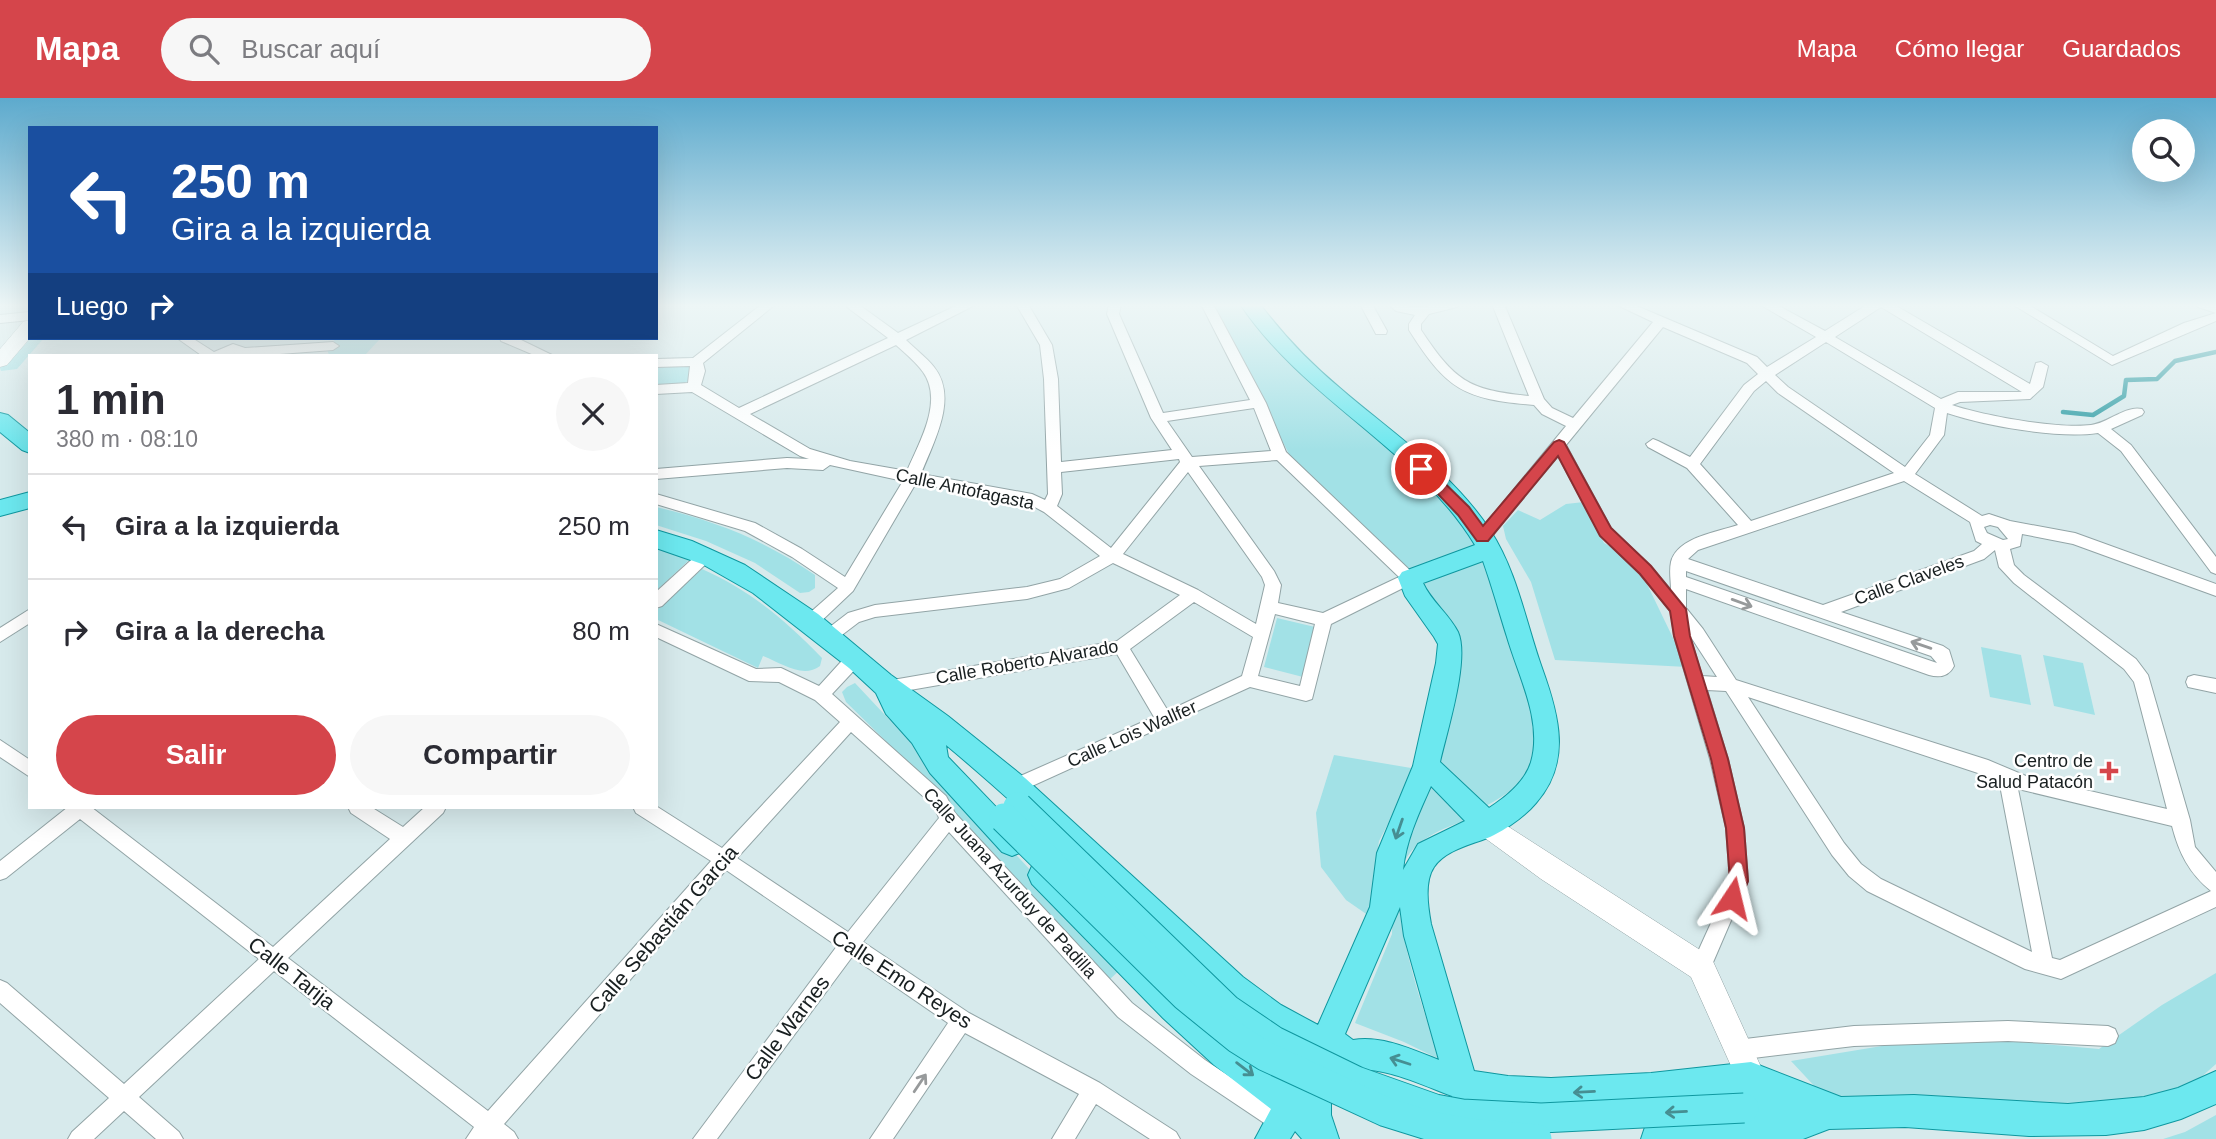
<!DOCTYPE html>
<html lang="es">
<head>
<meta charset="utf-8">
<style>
	body { margin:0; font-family:Arial,sans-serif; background:#f7f7f7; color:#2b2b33; height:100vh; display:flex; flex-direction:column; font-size:26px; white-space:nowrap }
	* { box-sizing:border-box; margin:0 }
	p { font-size:23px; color:#7c7c81 }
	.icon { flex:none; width:38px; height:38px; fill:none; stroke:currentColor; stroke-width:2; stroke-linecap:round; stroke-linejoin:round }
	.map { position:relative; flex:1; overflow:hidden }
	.sheet { position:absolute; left:28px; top:256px; width:630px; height:455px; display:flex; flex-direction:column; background:#fff; border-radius:0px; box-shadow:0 7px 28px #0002 }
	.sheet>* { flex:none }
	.hud { position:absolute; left:28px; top:28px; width:630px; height:214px; border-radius:0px; box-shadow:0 7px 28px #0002; background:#1a4fa0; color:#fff; overflow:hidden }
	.fabs { position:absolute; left:2132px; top:21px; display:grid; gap:14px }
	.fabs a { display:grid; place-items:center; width:63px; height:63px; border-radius:50%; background:#fff; box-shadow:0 7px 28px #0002; font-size:35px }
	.pin { position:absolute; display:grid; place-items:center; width:60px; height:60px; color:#fff; margin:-30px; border:4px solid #fff; border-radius:50%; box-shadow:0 2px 7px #0007 }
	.me { position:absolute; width:77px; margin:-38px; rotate:10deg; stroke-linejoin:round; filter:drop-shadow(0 0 5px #0008) }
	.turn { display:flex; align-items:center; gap:24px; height:147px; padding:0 28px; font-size:32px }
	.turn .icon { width:91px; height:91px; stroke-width:2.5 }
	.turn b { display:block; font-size:49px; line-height:60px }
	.then { display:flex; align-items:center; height:66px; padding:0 28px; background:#0003; gap:14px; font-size:26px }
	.round { display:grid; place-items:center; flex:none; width:74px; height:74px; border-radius:37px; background:#f7f7f7 }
	.summary { display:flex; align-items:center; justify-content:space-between; height:119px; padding:0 28px }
	h1 { font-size:42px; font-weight:700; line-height:52px }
	.action { display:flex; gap:14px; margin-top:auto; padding:14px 28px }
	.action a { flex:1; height:80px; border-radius:42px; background:#d5454b; color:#fff; font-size:28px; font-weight:700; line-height:80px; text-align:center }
	.action a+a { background:#f7f7f7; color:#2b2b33 }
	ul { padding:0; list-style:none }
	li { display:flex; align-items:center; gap:21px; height:105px; padding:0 28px; border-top:2px solid #e1e1e2 }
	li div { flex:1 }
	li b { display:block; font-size:26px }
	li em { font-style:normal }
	header { display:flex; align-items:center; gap:42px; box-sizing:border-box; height:98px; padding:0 35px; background:#d5454b; color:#fff }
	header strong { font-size:33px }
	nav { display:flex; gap:38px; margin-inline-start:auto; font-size:24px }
	.search { width:490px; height:63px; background:#f7f7f7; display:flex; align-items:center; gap:18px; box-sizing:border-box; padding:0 24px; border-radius:38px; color:#7c7c81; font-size:26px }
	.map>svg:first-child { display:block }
	.green { fill:#a2e1e6 }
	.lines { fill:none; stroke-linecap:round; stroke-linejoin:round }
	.stream { stroke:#2e9ca4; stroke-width:4.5 }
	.street-casing { stroke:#92a4a6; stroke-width:2 }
	.secondary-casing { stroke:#92a4a6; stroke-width:1 }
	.primary-casing { stroke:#0f979f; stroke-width:2 }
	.street { fill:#fff; fill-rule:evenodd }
	.secondary { fill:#fff; fill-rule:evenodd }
	.primary { fill:#6ce8ef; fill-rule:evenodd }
	.primary-bridge-casing { stroke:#0f979f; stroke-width:31; stroke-linecap:butt }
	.primary-bridge { stroke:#6ce8ef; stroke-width:29 }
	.oneway { stroke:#979a9b }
	.oneway2 { stroke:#468e92 }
	.route { fill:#d5454b; stroke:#8a2d31; stroke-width:2 }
	.poi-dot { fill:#d5454b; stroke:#fff; stroke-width:2.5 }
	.labels { text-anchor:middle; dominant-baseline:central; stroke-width:5; stroke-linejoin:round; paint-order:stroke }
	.street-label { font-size:18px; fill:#181f20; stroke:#fff }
	.poi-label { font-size:18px; fill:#181f20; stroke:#fff; text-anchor:end }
	.near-street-label { font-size:21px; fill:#181f20; stroke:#fff }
</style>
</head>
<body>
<header>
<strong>Mapa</strong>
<div class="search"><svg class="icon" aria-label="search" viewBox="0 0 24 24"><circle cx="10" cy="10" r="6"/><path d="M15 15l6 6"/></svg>Buscar aquí</div>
<nav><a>Mapa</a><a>Cómo llegar</a><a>Guardados</a></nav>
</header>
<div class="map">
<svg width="2216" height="1041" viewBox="0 0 2216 1041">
	<rect width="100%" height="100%" fill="#d7eaec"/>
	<g class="green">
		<polygon points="1213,206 1243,206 1438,393 1476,446 1468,455 1410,474 1293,364"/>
		<polygon points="30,237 30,240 44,240 17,271 1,273 0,270"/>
		<polygon points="336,240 379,240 379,242 365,257 329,257 327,251"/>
		<polygon points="685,265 691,269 689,282 684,286 656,288 656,268"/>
		<polygon points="1584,404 1604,445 1617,452 1646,484 1687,569 1555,562 1531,484 1506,441 1503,428 1518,412 1540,422 1566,406"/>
		<path d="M656 409C716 423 764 442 815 477V490L809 494 800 495 755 465 706 443 656 427Z"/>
		<polygon points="656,450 689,462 656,493"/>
		<path d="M1482 458 1538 626C1542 675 1517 691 1479 712L1437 672 1454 569 1417 483Z"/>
		<path d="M702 471C750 492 786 523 822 560L820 568C803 581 781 565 763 558L758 570 656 521V513Z"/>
		<polygon points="1277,520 1315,529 1303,579 1264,569"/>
		<polygon points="1981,549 2021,557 2031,607 1990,599"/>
		<polygon points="2043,557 2083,565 2095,617 2054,608"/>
		<polygon points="855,585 1122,870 1109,882 962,724 945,701 846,604 842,594 847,589"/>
		<polygon points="1334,657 1417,671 1379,743 1373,785 1372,820 1346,802 1321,769 1316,715"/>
		<path d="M1432 686 1472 720C1449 728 1417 739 1405 763 1383 804 1426 916 1439 961L1404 944 1355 925 1392 836 1393 766Z"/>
		<polygon points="2216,875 2216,966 2191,988 2104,1018 1840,1001 1818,992 1791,963 1894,946 1997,942 2099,951 2162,907"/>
		<polygon points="2216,1017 2216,1041 2163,1041 2185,1034"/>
	</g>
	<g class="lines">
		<polyline class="stream" points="2063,314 2093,317 2124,298 2126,282 2157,281 2175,263 2216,254"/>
		<g class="street-casing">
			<g id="street">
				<path d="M762 206H776L703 265 705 273 701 287 739 310 888 240 843 206H858L898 235 960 206H977L906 242C915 251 926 259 934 269 959 300 933 345 921 376L1032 396 1045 402 1048 396 1044 281 1040 247 1016 206H1028L1052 247 1058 281 1061 364 1172 352 1151 320 1107 216 1109 206H1121L1119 216 1163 315 1250 302 1201 206H1213L1266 305 1286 354 1418 480 1415 484 1331 526 1312 601 1306 603 1250 589 1021 693 1015 696 1009 693 1006 688 1009 683 1154 619 1117 556 887 596 881 594 879 589 881 584 1117 543 1180 497 1113 465 1069 490 1027 501 875 519 859 524 834 543H822L820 539 822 535 848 515 875 507 1027 489 1060 481 1100 458 1044 414 1029 406 916 385 853 493 816 528H804L802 524 804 520 838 490 792 459 745 433 656 406V396L755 425 802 451 845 479 903 383 830 367 823 372 787 370 656 381V371L787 360 809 361 800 358 692 294 656 296V287L688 285 690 268 656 269V261L693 260ZM896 247C905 255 916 264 923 274 944 303 919 345 907 373L850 363 810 351 750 316ZM1254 310 1271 353 1192 359 1167 323ZM1179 361 1180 364 1111 450 1057 408 1062 396 1061 374ZM1277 362 1399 479 1323 515 1278 505 1281 487 1274 473 1199 368ZM1188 374 1262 479 1265 487 1256 526 1198 492 1123 456ZM1194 504 1253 539 1242 578 1168 613 1130 551ZM1275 516 1315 526 1300 588 1258 578Z"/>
				<polygon points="1360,206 1372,206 1387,233 1386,236 1376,236"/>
				<path d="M1388 206 1415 209 1459 206 1457 209 1429 216 1421 226V232C1455 283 1468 292 1529 298L1492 206H1504L1544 301 1552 310 1573 320 1653 224 1615 206H1632L1757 259 1767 269 1816 239 1759 206H1775L1825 233 1868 206H1893L2030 286 2036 265 2041 264 2048 268 2043 289 2030 301 1960 304 1952 307C1985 318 2058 331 2091 327 2108 325 2126 307 2142 311L2144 314 2142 317 2111 331 2131 347 2216 459V476L2211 474 2121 353 2098 335C2058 341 1986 328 1947 315L1944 337 1915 376 1982 418 1989 416 2010 423 2075 435 2216 486V498L2073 446 2022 436 2020 448 2010 451 2014 467 2024 477 2136 561 2148 577 2190 722 2195 749 2216 774V809L2061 881 2025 871 1867 793 1849 778 1832 757 1726 593 1707 592 1728 661 1744 730 1748 783 1708 876 1701 878 1694 876 1691 869 1730 783 1726 730 1710 661 1674 538 1671 514 1640 476 1601 438 1558 358 1488 443H1478L1476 439 1478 435 1566 328 1542 316 1534 307C1463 301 1447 292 1409 232V226L1415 217 1396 213ZM1881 209 2022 294H1958L1941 301 1835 239ZM1663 229 1747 265 1758 276 1744 287 1690 359 1658 343 1653 341 1646 346 1648 349 1687 370 1738 427C1718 434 1677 439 1671 464 1669 473 1671 483 1671 492L1650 468 1611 430 1566 347ZM1826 244 1935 310 1930 337 1905 369 1788 289 1775 277ZM1766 283 1778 295 1894 375 1751 423 1700 366 1754 293ZM1904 383 1970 424 1976 443 1982 446 1974 453 1823 507 1688 461 1698 452ZM1990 427 1998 429 2008 441 2003 442 1987 435 1984 429ZM1995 452 1999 469 2014 485 2124 571 2134 584 2167 711 2026 678 1988 662 1736 582 1703 531 1686 510V491L1929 577C1940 580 1949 578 1954 568L1949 552 1943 548 1841 514 1984 461ZM1686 473 1931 558 1937 565 1686 479ZM1690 538 1691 539 1717 579 1702 578ZM1748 599 1999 682 2032 854 1881 781 1861 766 1844 745ZM2018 691 2172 728C2179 755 2189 775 2211 793L2060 862 2052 860Z"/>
				<polygon points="2012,206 2027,206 2113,258 2184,225 2216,215 2216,223 2112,267"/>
				<polygon points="2196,206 2216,207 2216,215 2198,209"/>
				<polygon points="30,214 30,222 0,225 0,217"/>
				<polygon points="177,240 192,240 214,254 233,246 245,250 333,244 339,248 333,252 266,257 201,257"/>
				<polygon points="500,240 517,240 552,257 534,257 501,243"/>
				<polygon points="705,452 710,454 713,458 710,462 662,508 656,510 656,494 700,454"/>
				<polygon points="30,511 30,525 0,544 0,530"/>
				<path d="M656 526 756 571 781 570 819 588 849 555H861L863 560 861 565 832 596 946 698 955 715 1132 905 1205 962 1287 1017 1290 1024 1287 1031 1280 1034 1273 1031 1191 976 1118 919 949 734 863 844 969 915 1100 985 1176 1034 1180 1041H1150L1096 1006 1075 1041H1052L1079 996 965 935 893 1041H870L948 925 852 859 717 1041H693L837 848 726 772 504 1026 514 1034 518 1041H466L474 1029 274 873 139 999 179 1034 183 1041H156L124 1013 94 1041H68L72 1034 109 1000 0 905V882L7 885 124 986 259 861 80 721 6 780 0 782V763L68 709H91L273 849 390 741 351 715 348 709H371L403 729 425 709H446L443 715 288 860 488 1013 711 763 636 715 633 709 656 708 722 750 840 624 815 602 779 584 749 583 656 539ZM851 634 934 708 939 720 848 834 737 760Z"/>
				<polygon points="2194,577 2216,581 2216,595 2188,589 2186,584 2188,579"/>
				<polygon points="0,642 30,662 30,679 0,659"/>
				<polygon points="2008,923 2108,928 2115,931 2118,938 2115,945 2108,948 2008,943 1854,948 1737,962 1730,959 1727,952 1730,945 1737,942 1854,928"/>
			</g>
		</g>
		<g class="secondary-casing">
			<g id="secondary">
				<polygon points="30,222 30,240 7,267 0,269 0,251 23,224"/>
				<polygon points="1487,715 1711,859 1766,980 1761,990 1751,995 1741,990 1691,879 1541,781 1478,735 1474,727 1478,719"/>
			</g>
		</g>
		<g class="primary-casing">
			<g id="primary">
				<path d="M1240 206H1260C1284 238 1310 265 1340 290 1392 335 1452 374 1490 432 1517 473 1526 525 1542 570 1559 617 1572 664 1536 705 1525 718 1509 729 1494 737 1476 746 1447 750 1434 769 1424 784 1428 809 1431 826L1474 973 1508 978 1551 980 1651 975 1751 964 1841 999 1914 997 2068 1006 2144 999 2178 990 2216 973V1006L2181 1021 2144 1032 2106 1037 2029 1038 1905 1029 1829 1031 1803 1041H1641L1645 1029 1657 1025 1733 1022 1728 1010 1735 998C1654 1007 1568 1020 1487 1007L1493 1033 1490 1041H1464L1452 998C1427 989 1375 964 1350 974 1343 977 1335 987 1331 994V1017L1339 1041H1302L1295 1033 1290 1041H1255L1271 1011 1214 967 1163 920 1032 786 1028 777 1032 768 1042 764 1052 768C1130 844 1205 922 1292 987L1302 983 1307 973 1309 954C1240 926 1190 871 1136 820 1074 761 1012 702 946 647L948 659 1022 736 1026 745 1022 754 1012 758 1002 754 930 675 912 645 886 616 876 595 849 570 753 495 702 466 656 450V432L692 443 745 467 818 516 891 577 948 618 1025 680 1243 879 1281 907 1318 927 1370 809 1377 755 1413 668 1436 565 1438 546 1434 539 1405 498 1398 480 1402 474 1475 447C1417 351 1304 302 1240 206ZM1483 463C1492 488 1499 514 1507 539 1518 577 1543 623 1531 664 1525 684 1506 699 1489 710L1440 664C1447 633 1470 561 1458 534 1449 516 1431 503 1423 485ZM1431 688 1465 723 1418 746 1403 772C1406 742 1419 715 1431 688ZM1400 809 1404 838 1439 962C1413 952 1382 937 1353 942L1345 936Z"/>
				<polygon points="0,315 8,317 30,335 30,355 22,352 0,334"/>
				<polygon points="30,394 30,410 0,418 0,402"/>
			</g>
		</g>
		<use href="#street" class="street"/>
		<use href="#secondary" class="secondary"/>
		<use href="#primary" class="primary"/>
		<g class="primary-bridge-casing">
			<g id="primary-bridge">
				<polyline points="1018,709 1227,911 1274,943 1356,983 1435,1011 1462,1016 1541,1020 1744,1010"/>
				<polyline points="1004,720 1185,898 1238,941 1265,958 1386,1014 1431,1028 1469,1035 1537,1041"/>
			</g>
		</g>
		<use href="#primary-bridge" class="primary-bridge"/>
	</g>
	<defs><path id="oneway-shaft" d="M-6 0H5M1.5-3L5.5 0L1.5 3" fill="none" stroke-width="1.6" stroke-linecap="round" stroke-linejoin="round" transform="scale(1.75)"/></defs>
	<g class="oneway">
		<use href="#oneway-shaft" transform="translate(1742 505) rotate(20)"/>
		<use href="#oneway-shaft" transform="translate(1921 547) rotate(-161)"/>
		<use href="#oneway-shaft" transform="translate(920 985) rotate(-56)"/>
	</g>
	<g class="oneway2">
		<use href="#oneway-shaft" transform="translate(1399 731) rotate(109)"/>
		<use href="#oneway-shaft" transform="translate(1400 963) rotate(-162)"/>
		<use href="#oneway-shaft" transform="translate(1245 971) rotate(37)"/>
		<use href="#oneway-shaft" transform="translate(1584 994) rotate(177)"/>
		<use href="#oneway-shaft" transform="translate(1676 1014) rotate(177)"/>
	</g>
	<linearGradient id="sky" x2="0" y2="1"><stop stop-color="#5daacd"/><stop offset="0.59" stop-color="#edf6f6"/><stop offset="1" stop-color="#edf6f6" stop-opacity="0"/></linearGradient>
	<rect width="2216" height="352" fill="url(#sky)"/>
	<polygon class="route" points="1559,342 1564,344 1611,430 1651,468 1686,511 1690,538 1728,661 1744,730 1748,783 1739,806 1732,809 1725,806 1723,800 1730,783 1726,730 1711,661 1674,538 1670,513 1640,476 1600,438 1558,358 1488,443 1477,443 1458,417 1414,371 1421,366 1426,367 1469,409 1483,428 1554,344"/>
	<path class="poi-dot" d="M2105.5 662.5h7v7h7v7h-7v7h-7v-7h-7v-7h7z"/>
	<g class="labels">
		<g class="street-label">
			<text transform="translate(965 391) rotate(12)">Calle Antofagasta</text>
			<text transform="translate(1909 482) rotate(-20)">Calle Claveles</text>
			<text transform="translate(1027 564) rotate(-10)">Calle Roberto Alvarado</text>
			<text transform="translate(1132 636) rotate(-24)">Calle Lois Wallfer</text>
			<text transform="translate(1010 785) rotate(48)">Calle Juana Azurduy de Padilla</text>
		</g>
		<g class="poi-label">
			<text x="2093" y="663">Centro de<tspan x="2093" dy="21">Salud Patacón</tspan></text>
		</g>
		<g class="near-street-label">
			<text transform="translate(663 831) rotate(-49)">Calle Sebastián Garcia</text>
			<text transform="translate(292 875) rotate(38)">Calle Tarija</text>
			<text transform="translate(902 881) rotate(33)">Calle Emo Reyes</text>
			<text transform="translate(787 930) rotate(-53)">Calle Warnes</text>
		</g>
	</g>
</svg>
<div class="fabs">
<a><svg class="icon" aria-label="search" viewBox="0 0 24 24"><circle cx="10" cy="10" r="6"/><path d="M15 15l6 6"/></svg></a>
</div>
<div class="pin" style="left:1421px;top:371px;background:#d93025"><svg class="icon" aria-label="arrive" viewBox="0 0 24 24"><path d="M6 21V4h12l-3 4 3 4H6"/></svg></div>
<svg class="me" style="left:1732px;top:800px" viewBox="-20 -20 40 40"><path d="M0-17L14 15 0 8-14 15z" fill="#d5454b" stroke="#fff" stroke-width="4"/></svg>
<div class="hud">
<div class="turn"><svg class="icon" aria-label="left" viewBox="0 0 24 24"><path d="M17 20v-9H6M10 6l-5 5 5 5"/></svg><div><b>250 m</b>Gira a la izquierda</div></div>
<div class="then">Luego<svg class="icon" aria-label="right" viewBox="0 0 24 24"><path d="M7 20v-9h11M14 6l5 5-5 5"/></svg></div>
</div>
<section class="sheet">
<div class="summary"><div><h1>1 min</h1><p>380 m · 08:10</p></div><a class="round"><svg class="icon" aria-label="close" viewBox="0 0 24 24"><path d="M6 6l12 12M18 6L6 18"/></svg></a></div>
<ul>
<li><svg class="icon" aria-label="left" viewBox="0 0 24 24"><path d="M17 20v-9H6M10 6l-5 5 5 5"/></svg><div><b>Gira a la izquierda</b></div><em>250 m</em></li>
<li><svg class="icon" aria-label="right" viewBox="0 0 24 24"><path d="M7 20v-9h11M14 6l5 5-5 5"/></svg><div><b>Gira a la derecha</b></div><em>80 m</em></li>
</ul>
<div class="action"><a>Salir</a><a>Compartir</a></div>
</section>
</div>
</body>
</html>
